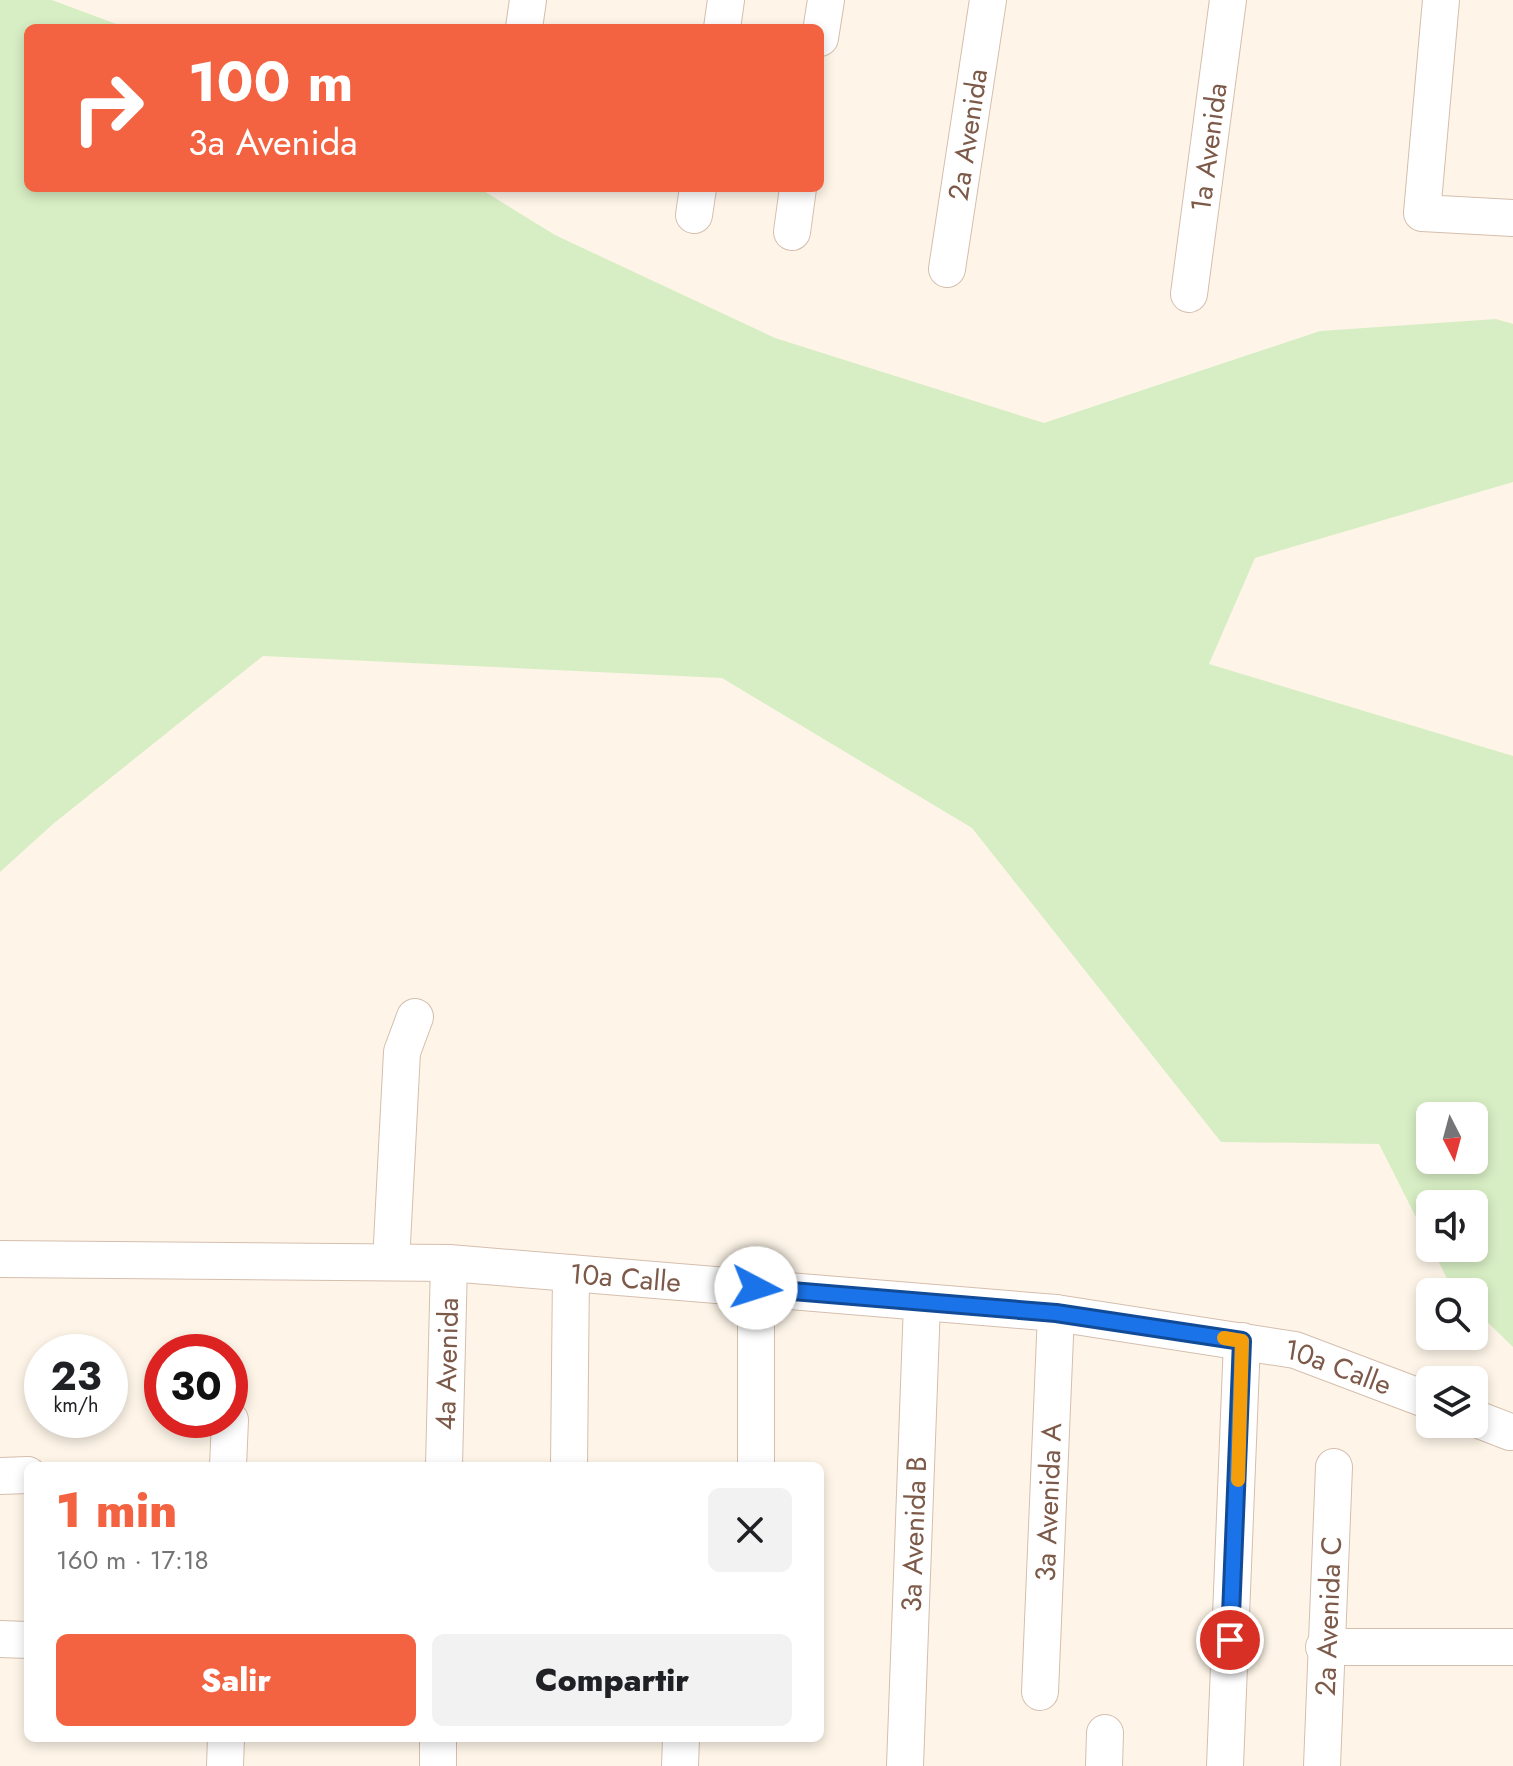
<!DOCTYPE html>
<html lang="es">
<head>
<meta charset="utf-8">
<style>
	body { margin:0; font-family:Jost,sans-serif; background:#f2f2f2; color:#202124; height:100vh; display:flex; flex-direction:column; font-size:30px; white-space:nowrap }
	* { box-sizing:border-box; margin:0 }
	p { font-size:26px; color:#757577 }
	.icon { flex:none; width:44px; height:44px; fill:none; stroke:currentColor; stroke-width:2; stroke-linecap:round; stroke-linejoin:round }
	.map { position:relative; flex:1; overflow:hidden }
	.side { position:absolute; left:24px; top:1462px; width:800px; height:280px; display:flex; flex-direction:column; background:#fff; border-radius:12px; box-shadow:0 4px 12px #0003 }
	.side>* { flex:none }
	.banner { position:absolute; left:24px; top:24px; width:800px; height:168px; border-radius:12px; box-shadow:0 4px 12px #0003; background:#f36342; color:#fff; overflow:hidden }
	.needle { width:52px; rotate:174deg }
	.controls { position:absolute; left:1416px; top:1102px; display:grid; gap:16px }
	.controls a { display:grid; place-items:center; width:72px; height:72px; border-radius:12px; background:#fff; box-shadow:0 4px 12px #0003; font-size:40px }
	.speed { position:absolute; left:24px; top:1334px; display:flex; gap:16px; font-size:40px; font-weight:700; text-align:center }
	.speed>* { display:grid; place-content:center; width:104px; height:104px; border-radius:50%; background:#fff; box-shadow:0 4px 12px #0003; line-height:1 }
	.speed small { font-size:20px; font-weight:400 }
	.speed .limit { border:12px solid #d22; background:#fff; color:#111 }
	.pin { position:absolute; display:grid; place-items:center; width:68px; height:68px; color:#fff; margin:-34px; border:4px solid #fff; border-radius:50%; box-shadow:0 2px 8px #0007 }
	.me { position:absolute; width:88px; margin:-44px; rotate:95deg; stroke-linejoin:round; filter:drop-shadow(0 0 6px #0008) }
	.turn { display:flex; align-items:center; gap:28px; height:168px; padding:0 32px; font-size:36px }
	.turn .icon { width:104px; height:104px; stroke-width:2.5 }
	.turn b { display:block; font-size:56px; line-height:68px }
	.round { display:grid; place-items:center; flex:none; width:84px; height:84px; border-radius:12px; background:#f2f2f2 }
	.summary { display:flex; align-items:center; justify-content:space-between; height:136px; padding:0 32px }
	h1 { font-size:48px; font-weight:800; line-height:60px; color:#f36342 }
	.cta { display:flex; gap:16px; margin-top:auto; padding:16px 32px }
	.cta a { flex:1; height:92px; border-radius:12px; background:#f36342; color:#fff; font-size:32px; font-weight:800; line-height:92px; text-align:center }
	.cta a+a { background:#f2f2f2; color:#202124 }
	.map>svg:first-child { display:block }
	.green { fill:#d7eec4; fill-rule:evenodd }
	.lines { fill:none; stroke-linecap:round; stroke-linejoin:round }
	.minor-casing { stroke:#d5beae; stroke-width:38 }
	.minor { stroke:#fff; stroke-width:36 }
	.route-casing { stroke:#114b97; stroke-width:20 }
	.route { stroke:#1a73e8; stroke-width:14 }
	.slow { stroke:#f59e0b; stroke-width:14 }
	.labels { text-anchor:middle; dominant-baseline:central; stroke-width:7; stroke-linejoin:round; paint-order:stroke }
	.street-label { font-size:28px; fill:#7c5948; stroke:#fff9f0 }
</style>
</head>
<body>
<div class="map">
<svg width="1513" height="1766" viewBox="0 0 1513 1766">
	<rect width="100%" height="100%" fill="#fef5e8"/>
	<path class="green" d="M0 0H52L127 28H28V188H479L555 235 775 338 1044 423 1320 331 1496 319 1513 324V482L1255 558 1209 664 1513 756V1347L1474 1309V1292H1456L1451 1287 1432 1248H1474V1204H1430V1245L1379 1144 1221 1142 972 828 722 678 263 656 53 824 0 872ZM1430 1116H1474V1160H1430Z"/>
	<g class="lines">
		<g class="minor-casing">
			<g id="minor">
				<polyline points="1441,0 1422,213 1513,218"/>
				<polyline points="524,28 528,0"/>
				<polyline points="722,28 726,0"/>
				<polyline points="820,38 826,0"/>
				<polyline points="694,215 698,188"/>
				<polyline points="792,232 798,188"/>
				<path id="s1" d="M947 269 988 0"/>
				<path id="s2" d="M1189 294 1228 0"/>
				<path id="s3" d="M0 1259 449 1263 1056 1313 1295 1350 1430 1401"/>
				<polyline points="391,1262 402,1052 415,1017"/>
				<polyline points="1474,1418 1510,1432"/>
				<polyline points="228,1466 230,1420"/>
				<path id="s4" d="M444 1466 449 1263"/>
				<polyline points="569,1466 571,1273"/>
				<polyline points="756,1466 756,1288"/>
				<polyline points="0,1476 28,1475"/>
				<polyline points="0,1639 28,1640"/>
				<polyline points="1324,1647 1513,1647"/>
				<path id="s5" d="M1040 1692 1056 1313"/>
				<polyline points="225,1766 226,1738"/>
				<polyline points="438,1766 438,1738"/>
				<polyline points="680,1766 681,1738"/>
				<path id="s6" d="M905 1766 922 1303"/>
				<polyline points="1104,1766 1105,1733"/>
				<polyline points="1225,1766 1242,1341"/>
				<path id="s7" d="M1322 1766 1334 1467"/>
			</g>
		</g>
		<use href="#minor" class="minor"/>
	</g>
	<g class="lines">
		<g class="route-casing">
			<polyline id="route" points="756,1288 1056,1313 1242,1341 1230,1640"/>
		</g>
		<use href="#route" class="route"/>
		<polyline class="slow" points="1224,1338 1242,1341 1238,1480"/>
	</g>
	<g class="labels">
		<g class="street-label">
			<text stroke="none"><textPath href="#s1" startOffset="136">2a Avenida</textPath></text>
			<text stroke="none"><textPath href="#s2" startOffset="148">1a Avenida</textPath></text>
			<text stroke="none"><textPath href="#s3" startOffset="626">10a Calle</textPath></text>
			<text stroke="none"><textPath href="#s4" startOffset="102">4a Avenida</textPath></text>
			<text stroke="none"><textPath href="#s3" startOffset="1346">10a Calle</textPath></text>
			<text stroke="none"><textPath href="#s5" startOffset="190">3a Avenida A</textPath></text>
			<text stroke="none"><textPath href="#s6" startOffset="232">3a Avenida B</textPath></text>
			<text stroke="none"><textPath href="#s7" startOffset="150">2a Avenida C</textPath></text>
		</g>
	</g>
</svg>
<div class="controls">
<a><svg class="needle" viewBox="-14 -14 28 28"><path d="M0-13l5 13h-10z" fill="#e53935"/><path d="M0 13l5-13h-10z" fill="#757577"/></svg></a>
<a><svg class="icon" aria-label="sound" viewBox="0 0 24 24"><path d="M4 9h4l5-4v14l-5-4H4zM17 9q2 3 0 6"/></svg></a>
<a><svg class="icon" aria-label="search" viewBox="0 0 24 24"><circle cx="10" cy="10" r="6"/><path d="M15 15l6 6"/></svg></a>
<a><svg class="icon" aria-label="layers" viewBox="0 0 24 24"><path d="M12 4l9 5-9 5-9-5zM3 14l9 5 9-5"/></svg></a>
</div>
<div class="speed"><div>23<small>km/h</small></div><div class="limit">30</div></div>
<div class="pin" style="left:1230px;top:1640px;background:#d93025"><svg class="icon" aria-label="arrive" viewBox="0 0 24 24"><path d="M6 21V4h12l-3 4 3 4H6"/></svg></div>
<svg class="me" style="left:756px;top:1288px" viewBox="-20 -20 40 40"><circle r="19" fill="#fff"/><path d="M0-13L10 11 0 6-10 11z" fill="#1a73e8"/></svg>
<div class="banner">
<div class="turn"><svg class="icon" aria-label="right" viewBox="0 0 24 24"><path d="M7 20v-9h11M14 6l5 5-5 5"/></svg><div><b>100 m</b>3a Avenida</div></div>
</div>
<section class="side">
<div class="summary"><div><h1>1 min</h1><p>160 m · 17:18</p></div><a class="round"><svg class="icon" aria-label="close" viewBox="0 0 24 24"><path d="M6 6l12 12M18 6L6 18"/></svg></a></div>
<div class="cta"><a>Salir</a><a>Compartir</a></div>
</section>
</div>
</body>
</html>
